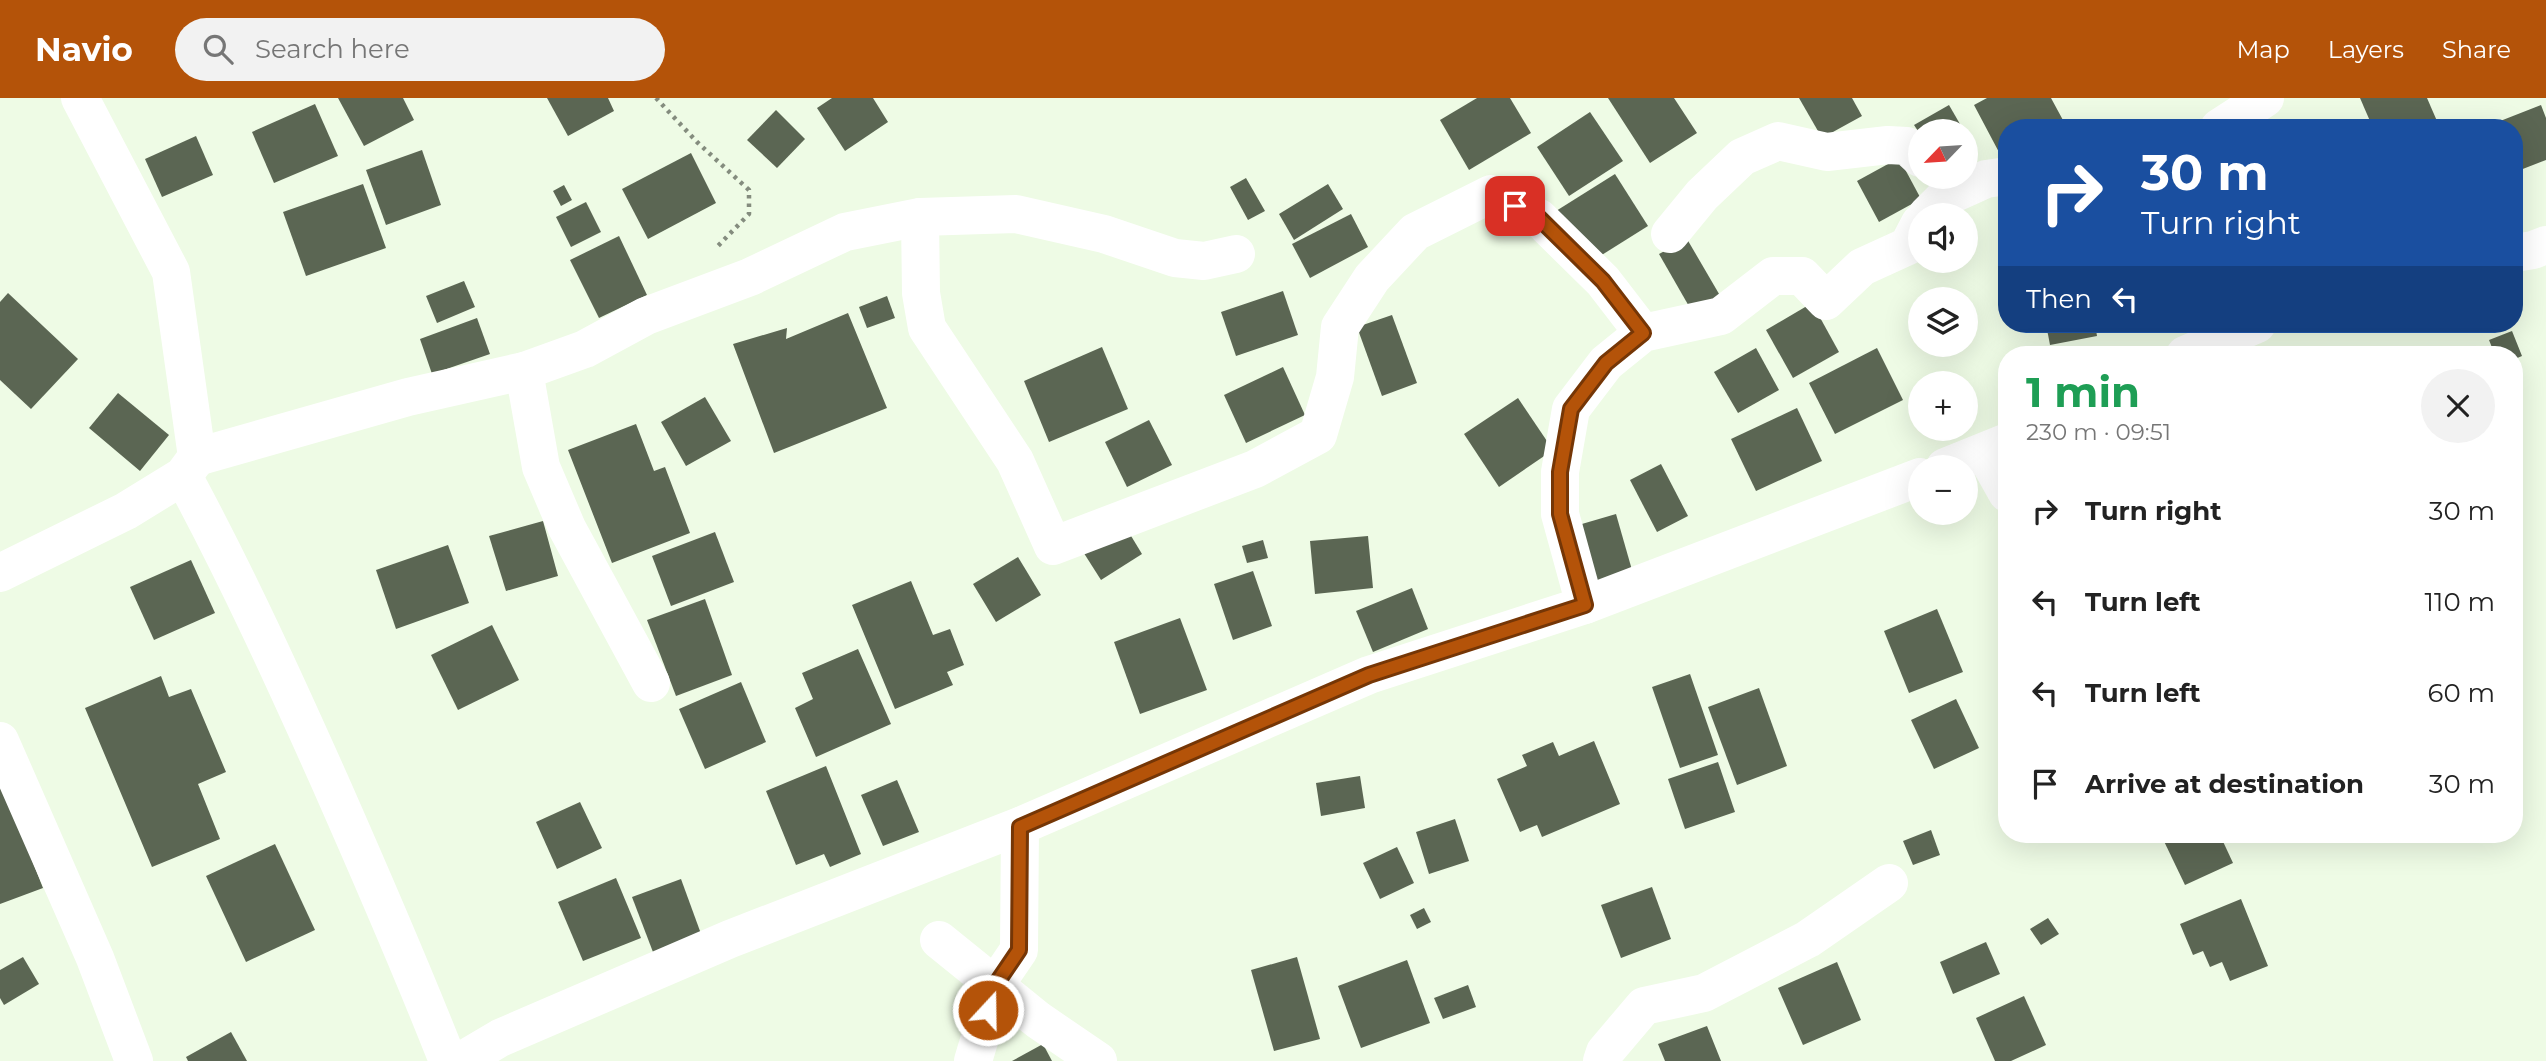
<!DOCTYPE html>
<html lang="en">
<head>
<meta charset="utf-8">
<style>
	body { margin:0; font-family:Montserrat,sans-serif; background:#f2f2f2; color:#222; height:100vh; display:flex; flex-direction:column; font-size:26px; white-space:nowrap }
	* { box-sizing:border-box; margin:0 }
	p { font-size:23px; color:#767676 }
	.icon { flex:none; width:38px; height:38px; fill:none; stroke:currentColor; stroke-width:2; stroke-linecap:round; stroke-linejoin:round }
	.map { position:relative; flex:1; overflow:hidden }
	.side { position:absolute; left:1998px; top:248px; width:525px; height:497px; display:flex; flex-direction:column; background:#fff; border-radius:28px; box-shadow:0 7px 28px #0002 }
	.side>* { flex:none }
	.top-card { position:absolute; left:1998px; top:21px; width:525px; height:214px; border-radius:28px; box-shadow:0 7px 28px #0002; background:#1a4fa0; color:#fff; overflow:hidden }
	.needle { width:46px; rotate:245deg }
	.controls { position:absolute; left:1908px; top:21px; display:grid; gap:14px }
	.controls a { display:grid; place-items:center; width:70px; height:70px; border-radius:50%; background:#fff; box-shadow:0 7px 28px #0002; font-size:35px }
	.pin { position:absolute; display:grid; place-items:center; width:60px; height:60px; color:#fff; margin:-30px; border-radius:14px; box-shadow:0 4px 10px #0006 }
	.me { position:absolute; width:77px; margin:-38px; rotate:21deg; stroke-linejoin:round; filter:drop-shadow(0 0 5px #0008) }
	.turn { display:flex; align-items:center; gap:24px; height:147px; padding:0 28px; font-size:32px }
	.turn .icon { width:91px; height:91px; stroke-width:2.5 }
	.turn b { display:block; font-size:49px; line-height:60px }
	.then { display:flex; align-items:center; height:66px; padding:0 28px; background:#0003; gap:14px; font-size:26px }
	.round { display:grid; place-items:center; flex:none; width:74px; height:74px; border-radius:37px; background:#f2f2f2 }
	.summary { display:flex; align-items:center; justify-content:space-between; height:119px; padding:0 28px }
	h1 { font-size:42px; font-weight:700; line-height:52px; color:#1e9e55 }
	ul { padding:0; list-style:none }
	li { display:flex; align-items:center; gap:21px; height:91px; padding:0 28px }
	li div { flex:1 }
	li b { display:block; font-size:26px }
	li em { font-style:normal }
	header { display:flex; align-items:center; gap:42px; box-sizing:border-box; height:98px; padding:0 35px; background:#b45309; color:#fff }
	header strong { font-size:33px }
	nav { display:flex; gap:38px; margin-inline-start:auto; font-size:24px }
	.search { width:490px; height:63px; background:#f2f2f2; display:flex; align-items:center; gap:18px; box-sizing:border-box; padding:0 24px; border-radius:38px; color:#767676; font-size:26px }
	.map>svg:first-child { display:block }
	.building { fill:#5b6653 }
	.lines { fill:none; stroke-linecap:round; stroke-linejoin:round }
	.path { stroke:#848c7e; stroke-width:4.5; stroke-dasharray:3.5 5; stroke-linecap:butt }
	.minor { stroke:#fff; stroke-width:38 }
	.route-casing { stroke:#753606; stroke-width:18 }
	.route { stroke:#b45309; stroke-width:12 }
</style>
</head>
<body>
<header>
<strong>Navio</strong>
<div class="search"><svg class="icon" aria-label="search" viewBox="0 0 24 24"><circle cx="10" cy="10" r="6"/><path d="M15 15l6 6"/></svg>Search here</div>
<nav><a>Map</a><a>Layers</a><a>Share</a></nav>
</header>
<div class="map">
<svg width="2546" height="963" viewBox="0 0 2546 963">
	<rect width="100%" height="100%" fill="#eefbe5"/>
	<g class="building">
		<polygon points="338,0 403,0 414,22 364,48"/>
		<polygon points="547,0 608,0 614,13 568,38"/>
		<polygon points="832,0 873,0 888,24 845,53 817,10"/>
		<polygon points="1477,0 1510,0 1531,35 1469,72 1440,22"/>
		<polygon points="1608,0 1674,0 1697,35 1650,65"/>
		<polygon points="1799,0 1852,0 1862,18 1822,40"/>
		<polygon points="1987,0 2051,0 2064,24 2054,30 2007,30 2007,55 2001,58 1974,7"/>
		<polygon points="2360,0 2427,0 2440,30 2373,30"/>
		<polygon points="315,6 338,58 274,85 252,34"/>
		<polygon points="1949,7 1964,33 1918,33 1914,27"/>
		<polygon points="2541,7 2546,20 2546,62 2515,74 2515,30 2492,30 2490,27"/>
		<polygon points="776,12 805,41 777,70 747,42"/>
		<polygon points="1590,14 1623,63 1569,98 1537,49"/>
		<polygon points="196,38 213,77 162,99 145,61"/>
		<polygon points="422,52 441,107 386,127 366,72"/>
		<polygon points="691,55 716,105 648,141 622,91"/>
		<polygon points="1899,60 1921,101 1879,124 1857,83"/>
		<polygon points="1615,76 1648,128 1589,165 1556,113"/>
		<polygon points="1246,80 1265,113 1248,122 1230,89"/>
		<polygon points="363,86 386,150 306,178 283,114"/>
		<polygon points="1328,86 1343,111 1294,142 1279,116"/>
		<polygon points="564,87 572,102 561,108 553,93"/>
		<polygon points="586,104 601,134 571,149 556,119"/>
		<polygon points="1351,116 1368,149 1310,180 1292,146"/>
		<polygon points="619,138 647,197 599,220 570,162"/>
		<polygon points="1687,141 1722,201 1694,217 1659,156"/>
		<polygon points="464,183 475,209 437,225 426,198"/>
		<polygon points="1283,193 1298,237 1236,258 1221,214"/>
		<polygon points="8,195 78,261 31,311 0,282 0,204"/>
		<polygon points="887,198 895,220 867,230 859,209"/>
		<polygon points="1812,205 1839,254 1793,280 1766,232"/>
		<polygon points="848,215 887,310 774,355 733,246 787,230 786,241"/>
		<polygon points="1392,217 1417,285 1382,298 1357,229"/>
		<polygon points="477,220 490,256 432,276 420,241"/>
		<polygon points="2046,226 2095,226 2097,238 2050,247"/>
		<polygon points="2512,233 2522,258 2515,261 2515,257 2495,257 2489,242"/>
		<polygon points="1102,249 1128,311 1049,344 1024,283"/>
		<polygon points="1756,250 1779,292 1738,315 1714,274"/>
		<polygon points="1877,250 1903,302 1835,336 1809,285"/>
		<polygon points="1283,269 1305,317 1246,345 1224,297"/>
		<polygon points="118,295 169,337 140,373 89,330"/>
		<polygon points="705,299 731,343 686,368 661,324"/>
		<polygon points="1518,300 1553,352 1499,389 1464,336"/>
		<polygon points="1797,310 1822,363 1756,393 1731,341"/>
		<polygon points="1149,322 1172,367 1127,389 1105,344"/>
		<polygon points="636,326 654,373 665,369 690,435 612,465 568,352"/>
		<polygon points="1661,366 1688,418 1657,434 1630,382"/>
		<polygon points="1616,416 1634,479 1594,491 1575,428"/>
		<polygon points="543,423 558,478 506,493 489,438"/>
		<polygon points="1122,423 1142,456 1101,482 1080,449"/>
		<polygon points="715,434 734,484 671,508 652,458"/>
		<polygon points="1368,438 1373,490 1315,496 1310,443"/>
		<polygon points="1263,442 1268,460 1247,465 1242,448"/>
		<polygon points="448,447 469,505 396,531 376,472"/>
		<polygon points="1018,459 1041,497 996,524 973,486"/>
		<polygon points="191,462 215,515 154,542 130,489"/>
		<polygon points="1253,473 1272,528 1233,542 1214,486"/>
		<polygon points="911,483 933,537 950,531 964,567 947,574 953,587 895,611 852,507"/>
		<polygon points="1412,490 1428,531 1373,554 1356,513"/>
		<polygon points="705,501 732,577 676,598 647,522"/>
		<polygon points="1937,511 1963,574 1909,595 1884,533"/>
		<polygon points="1180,520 1207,592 1140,616 1114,544"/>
		<polygon points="492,527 519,582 458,612 431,557"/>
		<polygon points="858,551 891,626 816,659 795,610 813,601 802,575"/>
		<polygon points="1690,576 1718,657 1680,670 1652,589"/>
		<polygon points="161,578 169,599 191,591 226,674 198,686 220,741 152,769 85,610"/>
		<polygon points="741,584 766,644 705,671 679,611"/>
		<polygon points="1759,590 1787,668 1737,687 1708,609"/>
		<polygon points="1956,601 1979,650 1934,671 1911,622"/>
		<polygon points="1594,643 1620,706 1542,739 1537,727 1520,734 1497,681 1527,668 1522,657 1553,644 1559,658"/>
		<polygon points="1718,664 1735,714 1685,731 1668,681"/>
		<polygon points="826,668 861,756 830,769 824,756 796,767 766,693"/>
		<polygon points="1360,678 1365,710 1321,718 1316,685"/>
		<polygon points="0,680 43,790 0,806"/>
		<polygon points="897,682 919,734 883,748 861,697"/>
		<polygon points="580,704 602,750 557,771 536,724"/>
		<polygon points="1455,721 1469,763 1429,776 1416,734"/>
		<polygon points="1931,732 1940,757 1913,767 1903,743"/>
		<polygon points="2161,737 2220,737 2233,765 2185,787"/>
		<polygon points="275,746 315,832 246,864 206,778"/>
		<polygon points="1397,749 1414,785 1380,801 1363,765"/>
		<polygon points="616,780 641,840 583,863 558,804"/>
		<polygon points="681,781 704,844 656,862 632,799"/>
		<polygon points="1652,789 1671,841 1621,860 1601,807"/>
		<polygon points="2241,801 2268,868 2230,883 2222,864 2210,869 2203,853 2193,857 2180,826"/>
		<polygon points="1424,810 1431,824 1417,831 1410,817"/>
		<polygon points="2048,820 2059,836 2041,847 2030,831"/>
		<polygon points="1986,844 2000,876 1953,896 1940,864"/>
		<polygon points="23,859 39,886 4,907 0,900 0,872"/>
		<polygon points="1297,859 1320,941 1274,953 1251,872"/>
		<polygon points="1407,862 1430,925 1361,950 1338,888"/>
		<polygon points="1837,864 1861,922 1803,947 1778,890"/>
		<polygon points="1468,887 1476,909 1443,921 1434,900"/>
		<polygon points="2024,898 2046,947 2011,963 1995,963 1976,920"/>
		<polygon points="1707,928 1721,963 1665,963 1658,946"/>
		<polygon points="231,934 247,963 188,963 186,959"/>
		<polygon points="1043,946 1052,963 1012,963"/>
	</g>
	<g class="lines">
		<polyline class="path" points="656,0 697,44 749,92 749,116 716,150"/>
		<g class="minor">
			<polyline points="2219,30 2265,0"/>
			<polyline points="1927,117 1944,100 1986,81 2007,78"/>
			<polyline points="920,119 921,195 927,230 1015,363 1053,448 1255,371 1318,337 1335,279 1340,229 1372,180 1415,134 1491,96 1539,120 1603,183 1643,235"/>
			<polyline points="1670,136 1702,97 1742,59 1778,43 1827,54 1888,47 1907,48 1920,60"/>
			<polyline points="2515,155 2533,152 2546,147"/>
			<polyline points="2185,257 2257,226"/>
			<polyline points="524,273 541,369 567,430 651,585"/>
			<polyline points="1984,354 2007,395"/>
			<polyline points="197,359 408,299 524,273 585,251 646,218 750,179 845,134 920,119 1016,116 1104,136 1175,160 1204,163 1236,156"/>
			<polyline points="1945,369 2007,344"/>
			<path d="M183 378C237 478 284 581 330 684 371 777 411 869 448 963"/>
			<polyline points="0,475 126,413 183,378 197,359 171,174 80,0"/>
			<polyline points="1585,507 1560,416 1560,374 1571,311 1606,265 1643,235 1721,218 1773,178 1802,178 1826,203 1862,169 1908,148 1920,125"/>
			<polyline points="0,643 95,860 134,963"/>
			<polyline points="939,842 1038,922 1098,963"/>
			<polyline points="461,963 500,940 730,841 1020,728 1369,577 1585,507 1920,379"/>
			<polyline points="973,963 996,886 1019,852 1020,728"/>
			<polyline points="1602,963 1605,954 1644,908 1704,895 1808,841 1889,785"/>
		</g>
	</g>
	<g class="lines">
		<g class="route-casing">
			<polyline id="route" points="988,912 996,886 1019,852 1020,729 1369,577 1585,507 1560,416 1560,374 1571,311 1606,265 1643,235 1603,183 1539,120 1515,108"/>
		</g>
		<use href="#route" class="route"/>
	</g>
</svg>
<div class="controls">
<a><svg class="needle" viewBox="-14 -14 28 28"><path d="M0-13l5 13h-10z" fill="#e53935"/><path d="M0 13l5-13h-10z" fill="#767676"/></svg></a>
<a><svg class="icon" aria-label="sound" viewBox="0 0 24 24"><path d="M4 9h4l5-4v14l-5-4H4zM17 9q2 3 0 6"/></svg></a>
<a><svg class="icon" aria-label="layers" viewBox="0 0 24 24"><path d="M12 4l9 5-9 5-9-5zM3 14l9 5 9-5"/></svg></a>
<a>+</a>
<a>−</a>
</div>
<div class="pin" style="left:1515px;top:108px;background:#d93025"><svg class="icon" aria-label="arrive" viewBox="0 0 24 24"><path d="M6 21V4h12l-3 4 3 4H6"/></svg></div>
<svg class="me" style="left:988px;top:912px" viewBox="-20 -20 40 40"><circle r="17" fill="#b45309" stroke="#fff" stroke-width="3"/><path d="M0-11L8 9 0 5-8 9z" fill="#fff"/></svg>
<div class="top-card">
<div class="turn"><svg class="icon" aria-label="right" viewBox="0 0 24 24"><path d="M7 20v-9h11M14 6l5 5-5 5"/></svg><div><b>30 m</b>Turn right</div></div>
<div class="then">Then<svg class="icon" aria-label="left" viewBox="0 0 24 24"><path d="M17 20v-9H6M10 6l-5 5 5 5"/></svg></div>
</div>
<section class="side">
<div class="summary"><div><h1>1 min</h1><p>230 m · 09:51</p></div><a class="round"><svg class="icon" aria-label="close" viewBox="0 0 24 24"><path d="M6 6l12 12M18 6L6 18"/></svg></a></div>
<ul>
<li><svg class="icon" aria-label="right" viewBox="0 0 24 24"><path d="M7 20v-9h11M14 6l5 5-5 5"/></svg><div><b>Turn right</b></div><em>30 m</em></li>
<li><svg class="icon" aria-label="left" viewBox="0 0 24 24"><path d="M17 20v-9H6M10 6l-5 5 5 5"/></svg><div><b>Turn left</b></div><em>110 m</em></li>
<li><svg class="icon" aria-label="left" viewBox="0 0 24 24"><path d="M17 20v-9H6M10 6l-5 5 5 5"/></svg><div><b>Turn left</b></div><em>60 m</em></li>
<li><svg class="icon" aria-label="arrive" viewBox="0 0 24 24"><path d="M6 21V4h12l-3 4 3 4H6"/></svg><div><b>Arrive at destination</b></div><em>30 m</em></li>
</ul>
</section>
</div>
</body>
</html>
